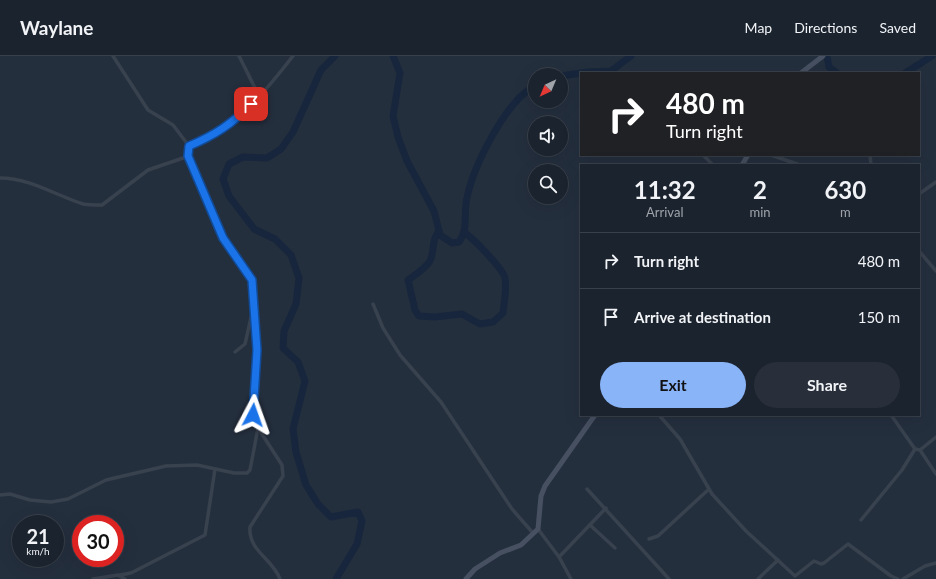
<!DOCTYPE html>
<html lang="en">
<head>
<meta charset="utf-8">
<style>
	body { margin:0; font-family:Lato,sans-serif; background:#282f3a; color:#f1f3f6; height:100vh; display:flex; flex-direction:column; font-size:15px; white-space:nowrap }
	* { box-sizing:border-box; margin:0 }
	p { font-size:13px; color:#a0a4aa }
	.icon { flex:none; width:22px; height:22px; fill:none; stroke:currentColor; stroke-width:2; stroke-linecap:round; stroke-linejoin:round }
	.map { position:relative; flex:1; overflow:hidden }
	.drawer { position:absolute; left:580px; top:108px; width:340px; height:252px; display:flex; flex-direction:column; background:#1b232e; border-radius:0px; box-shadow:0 4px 16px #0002,0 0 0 1px #39404a }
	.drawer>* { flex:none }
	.top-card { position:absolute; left:580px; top:16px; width:340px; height:84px; border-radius:0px; box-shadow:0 4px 16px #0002,0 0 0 1px #39404a; background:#202124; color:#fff; overflow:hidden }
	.needle { width:26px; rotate:224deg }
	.controls { position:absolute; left:528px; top:12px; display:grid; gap:8px }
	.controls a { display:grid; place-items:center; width:40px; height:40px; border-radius:50%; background:#1b232e; box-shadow:0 4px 16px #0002,0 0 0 1px #39404a; font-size:20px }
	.speed { position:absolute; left:12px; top:459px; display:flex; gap:8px; font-size:20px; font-weight:700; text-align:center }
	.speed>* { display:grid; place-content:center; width:52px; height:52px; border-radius:50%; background:#1b232e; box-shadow:0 4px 16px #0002,0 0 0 1px #39404a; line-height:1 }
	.speed small { font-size:10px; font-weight:400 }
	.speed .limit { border:6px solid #d22; background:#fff; color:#111 }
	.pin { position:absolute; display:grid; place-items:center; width:34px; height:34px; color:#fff; margin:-17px; border-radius:8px; box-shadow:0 2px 6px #0006 }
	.me { position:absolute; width:44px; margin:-22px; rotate:4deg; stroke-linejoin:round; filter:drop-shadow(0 0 3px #0008) }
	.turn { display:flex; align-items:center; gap:14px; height:84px; padding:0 20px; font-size:18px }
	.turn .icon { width:52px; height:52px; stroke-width:2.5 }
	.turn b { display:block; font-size:28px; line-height:34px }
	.eta { display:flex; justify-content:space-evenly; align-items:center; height:68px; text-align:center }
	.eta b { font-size:24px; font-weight:700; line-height:28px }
	.cta { display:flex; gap:8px; margin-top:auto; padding:8px 20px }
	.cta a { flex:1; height:46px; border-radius:24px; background:#8ab4f8; color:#111; font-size:16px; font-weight:700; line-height:46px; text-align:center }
	.cta a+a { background:#282f3a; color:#f1f3f6 }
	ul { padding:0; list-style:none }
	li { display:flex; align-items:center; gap:12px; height:56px; padding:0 20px; border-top:1px solid #39404a }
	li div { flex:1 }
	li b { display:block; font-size:15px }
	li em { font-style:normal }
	header { display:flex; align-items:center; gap:24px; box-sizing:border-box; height:56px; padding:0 20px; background:#1b232e; border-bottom:1px solid #39404a }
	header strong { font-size:19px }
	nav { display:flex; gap:22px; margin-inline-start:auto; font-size:14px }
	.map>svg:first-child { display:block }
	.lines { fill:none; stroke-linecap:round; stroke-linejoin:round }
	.river { stroke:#17263c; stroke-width:7 }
	.street { stroke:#38414e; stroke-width:3.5 }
	.secondary { stroke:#465061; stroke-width:5 }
	.route-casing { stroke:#114b97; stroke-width:10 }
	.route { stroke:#1a73e8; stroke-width:7 }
</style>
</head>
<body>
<header>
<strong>Waylane</strong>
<nav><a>Map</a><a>Directions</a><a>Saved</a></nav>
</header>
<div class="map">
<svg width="936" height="523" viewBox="0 0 936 523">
	<rect width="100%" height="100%" fill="#242f3e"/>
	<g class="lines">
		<g class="river">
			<polyline points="335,0 321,14 293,76 281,93 267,102 243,101 229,108 223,123 229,140 254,173 275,183 291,199 299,222 296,248 284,275 283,292 298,306 305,325 293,373 296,396 306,429 318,448 331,461 358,456 362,465 357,488 336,523"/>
			<path d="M393 0 400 17 393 60 398 81 407 105 434 155 440 179 452 187 459 186C469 172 463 158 467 142 473 111 506 44 535 30"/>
			<polyline points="827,0 829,11 837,17"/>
			<polyline points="905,17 932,0"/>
			<polyline points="561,20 588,16 611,15 631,0"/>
			<path d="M439 175C431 184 435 195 430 205 426 212 415 219 408 224L415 254 419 260 435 261 462 258 480 268 493 266 503 257C504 246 507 232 505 222 503 213 474 183 465 177"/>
		</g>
		<g class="street">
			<polyline points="113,0 148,54 173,69 189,90"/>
			<polyline points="239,0 259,40"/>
			<polyline points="703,99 713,109"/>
			<polyline points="771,99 800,109"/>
			<polyline points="870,99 871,109"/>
			<path d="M0 122C30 122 55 139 83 148 89 149 96 149 102 149L148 114 189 100"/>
			<polyline points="919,138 936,126"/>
			<polyline points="919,195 936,215"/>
			<polyline points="373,248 383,272 400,299 441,346 512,453 533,477"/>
			<polyline points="235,296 245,288 252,257"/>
			<polyline points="659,359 680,383 712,438 746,475 795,520 814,505 821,508 824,507 848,488 891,520 898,523"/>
			<polyline points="891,359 915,393 920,394 936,418"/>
			<polyline points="920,394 936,381"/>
			<polyline points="587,433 669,523"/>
			<polyline points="0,439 10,438 30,444 51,446 68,443 106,424 166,410 197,409 234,417 247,417 250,414 258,372"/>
			<polyline points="861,464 902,414 915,393"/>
			<polyline points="590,469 615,492"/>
			<polyline points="538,473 559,501 571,523"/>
			<polyline points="649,483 658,480 709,433"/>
			<polyline points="559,501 606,452"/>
			<polyline points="120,519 131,517 205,479 215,413"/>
			<polyline points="93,523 118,519 125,523"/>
			<path d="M280 523C273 503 248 495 250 471L283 420 282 409 258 372 253 359 257 294 253 232 252 224 223 182 189 100V90C237 70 262 40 293 0"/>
			<polyline points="758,523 778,504"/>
			<polyline points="903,523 925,510 936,507"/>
		</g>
		<g class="secondary">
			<polyline points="801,17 823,0"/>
			<polyline points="742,109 748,99"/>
			<polyline points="466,523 475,513 500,497 521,489 538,473 541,440 545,430 595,359"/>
		</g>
	</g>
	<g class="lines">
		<g class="route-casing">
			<path id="route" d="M251 48C232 68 215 79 189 90L188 100 223 182 252 224 257 294 253 359"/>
		</g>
		<use href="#route" class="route"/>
	</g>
</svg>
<div class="controls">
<a><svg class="needle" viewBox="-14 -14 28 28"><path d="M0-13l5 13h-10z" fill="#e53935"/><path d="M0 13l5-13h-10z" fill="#a0a4aa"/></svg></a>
<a><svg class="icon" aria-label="sound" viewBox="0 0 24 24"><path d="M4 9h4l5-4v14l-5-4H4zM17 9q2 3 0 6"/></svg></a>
<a><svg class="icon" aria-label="search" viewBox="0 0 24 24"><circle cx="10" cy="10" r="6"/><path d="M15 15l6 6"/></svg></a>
</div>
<div class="speed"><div>21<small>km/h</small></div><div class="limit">30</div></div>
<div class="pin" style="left:251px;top:48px;background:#d93025"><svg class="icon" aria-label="arrive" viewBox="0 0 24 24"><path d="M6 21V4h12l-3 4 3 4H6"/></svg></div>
<svg class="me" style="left:253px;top:359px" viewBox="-20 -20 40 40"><path d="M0-17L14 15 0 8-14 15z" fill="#1a73e8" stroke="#fff" stroke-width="4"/></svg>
<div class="top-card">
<div class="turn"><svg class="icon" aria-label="right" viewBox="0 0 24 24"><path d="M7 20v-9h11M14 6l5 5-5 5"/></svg><div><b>480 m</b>Turn right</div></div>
</div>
<section class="drawer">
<div class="eta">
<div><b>11:32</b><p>Arrival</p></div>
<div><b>2</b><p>min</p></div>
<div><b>630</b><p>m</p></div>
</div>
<ul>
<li><svg class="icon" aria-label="right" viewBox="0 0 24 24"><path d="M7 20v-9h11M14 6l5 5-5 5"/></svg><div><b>Turn right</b></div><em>480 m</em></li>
<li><svg class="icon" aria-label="arrive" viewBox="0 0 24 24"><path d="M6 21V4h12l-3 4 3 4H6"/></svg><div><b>Arrive at destination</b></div><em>150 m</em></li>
</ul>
<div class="cta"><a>Exit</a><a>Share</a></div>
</section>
</div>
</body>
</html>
